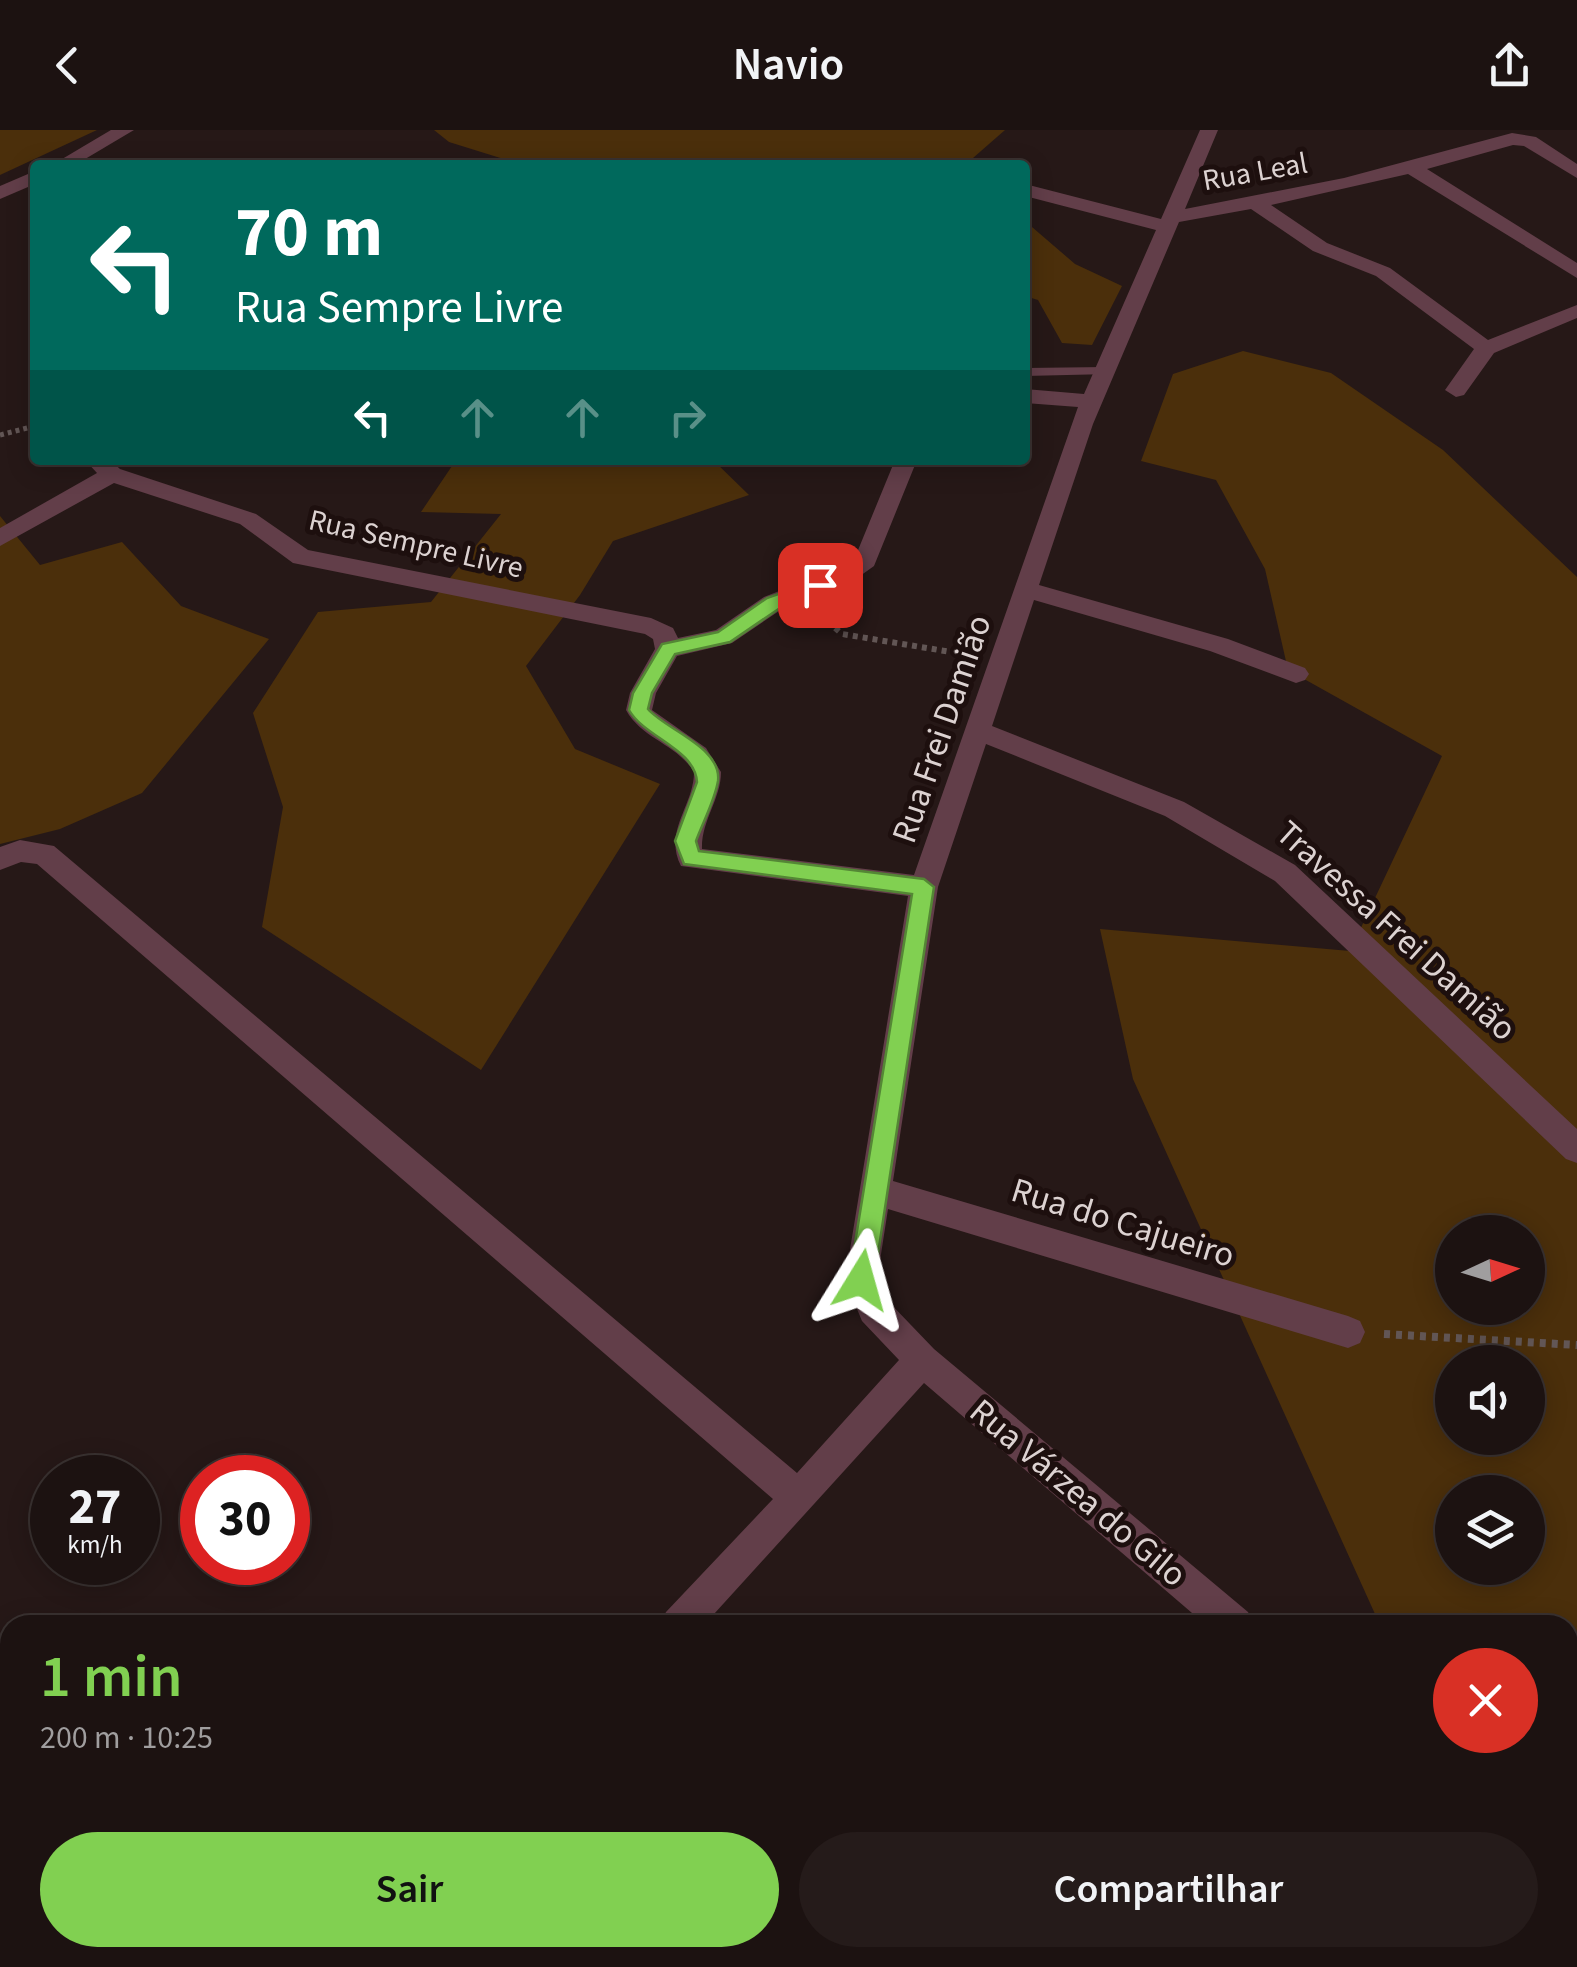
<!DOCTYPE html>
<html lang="pt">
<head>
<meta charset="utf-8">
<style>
	body { margin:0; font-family:"Source Sans 3",sans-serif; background:#251b1a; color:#f1f3f6; height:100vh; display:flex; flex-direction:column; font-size:38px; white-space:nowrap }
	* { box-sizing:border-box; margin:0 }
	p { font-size:32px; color:#a09e9f }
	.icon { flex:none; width:55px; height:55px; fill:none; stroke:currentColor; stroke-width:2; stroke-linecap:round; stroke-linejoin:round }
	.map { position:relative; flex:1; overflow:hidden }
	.panel { position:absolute; left:0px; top:1485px; width:1578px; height:352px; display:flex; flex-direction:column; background:#1c1211; border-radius:30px 30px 0 0; box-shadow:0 5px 25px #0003,0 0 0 2px #3a3231 }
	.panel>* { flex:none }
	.top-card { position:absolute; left:30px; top:30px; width:1000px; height:305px; border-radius:10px; box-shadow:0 5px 25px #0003,0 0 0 2px #3a3231; background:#00695c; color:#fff; overflow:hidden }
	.needle { width:65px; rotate:86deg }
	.tools { position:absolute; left:1435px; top:1085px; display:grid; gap:20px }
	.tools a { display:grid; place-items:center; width:110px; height:110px; border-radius:50%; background:#1c1211; box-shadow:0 5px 25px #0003,0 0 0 2px #3a3231; font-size:50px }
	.speed { position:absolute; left:30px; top:1325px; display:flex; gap:20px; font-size:50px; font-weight:700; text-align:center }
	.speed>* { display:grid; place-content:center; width:130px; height:130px; border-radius:50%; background:#1c1211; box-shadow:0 5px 25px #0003,0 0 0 2px #3a3231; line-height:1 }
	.speed small { font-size:25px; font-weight:400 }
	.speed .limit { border:15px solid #d22; background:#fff; color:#111 }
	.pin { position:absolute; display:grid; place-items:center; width:85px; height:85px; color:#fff; margin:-42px; border-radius:20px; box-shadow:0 5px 15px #0006 }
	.me { position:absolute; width:110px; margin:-55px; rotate:8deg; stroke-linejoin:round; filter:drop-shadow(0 0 8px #0008) }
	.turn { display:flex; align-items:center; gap:35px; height:210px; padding:0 40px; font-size:45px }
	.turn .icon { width:130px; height:130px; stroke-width:2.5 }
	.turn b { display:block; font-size:70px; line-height:85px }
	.lanes { display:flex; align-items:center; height:95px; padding:0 40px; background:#0003; justify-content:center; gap:50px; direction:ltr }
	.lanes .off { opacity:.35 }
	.round { display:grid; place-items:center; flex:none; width:105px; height:105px; border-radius:52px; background:#251b1a }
	.overview { display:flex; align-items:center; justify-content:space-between; height:170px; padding:0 40px }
	h1 { font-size:60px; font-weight:600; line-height:75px; color:#81d051 }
	.button { display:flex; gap:20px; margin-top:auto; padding:20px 40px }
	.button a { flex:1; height:115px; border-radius:60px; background:#81d051; color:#111; font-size:40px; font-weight:600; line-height:115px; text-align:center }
	.button a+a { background:#251b1a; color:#f1f3f6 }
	header { display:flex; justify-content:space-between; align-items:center; height:130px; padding:0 40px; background:#1c1211; font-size:45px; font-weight:600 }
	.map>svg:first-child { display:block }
	.green { fill:#4b2f0b; fill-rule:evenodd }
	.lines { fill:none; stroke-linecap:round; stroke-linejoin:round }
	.path-far2 { stroke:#625655; stroke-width:5; stroke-dasharray:4 4; stroke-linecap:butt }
	.path-far1 { stroke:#625655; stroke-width:6; stroke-dasharray:5 5; stroke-linecap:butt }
	.path { stroke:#625655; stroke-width:8; stroke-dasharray:6 6; stroke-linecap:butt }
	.service { fill:#623e49; fill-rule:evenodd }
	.minor { fill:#623e49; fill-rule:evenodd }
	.route { fill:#81d051; stroke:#548735; stroke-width:2.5 }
	.labels { text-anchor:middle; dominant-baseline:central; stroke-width:10; stroke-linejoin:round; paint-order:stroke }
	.far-street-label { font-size:30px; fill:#dcd2d1; stroke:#1d0f0e }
	.street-label { font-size:35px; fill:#dcd2d1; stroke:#1d0f0e }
</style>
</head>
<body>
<header><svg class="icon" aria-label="back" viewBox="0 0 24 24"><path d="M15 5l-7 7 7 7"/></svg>Navio<svg class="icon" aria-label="share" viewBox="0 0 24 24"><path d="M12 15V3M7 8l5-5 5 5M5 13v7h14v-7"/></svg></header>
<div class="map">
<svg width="1577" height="1837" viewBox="0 0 1577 1837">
	<rect width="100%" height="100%" fill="#261817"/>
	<g class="green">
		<polygon points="0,0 97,0 0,45"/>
		<polygon points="434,0 1005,0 965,35 523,35 449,12"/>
		<polygon points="1025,91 1075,134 1122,156 1092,215 1062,213 1038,170 1025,166"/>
		<path d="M1243 221 1331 243 1443 320 1577 447V1748L1568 1742V1495H1380L1133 949 1100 799 1350 821 1442 626 1288 540 1265 439 1216 350 1141 331 1173 244ZM1452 1102H1528V1178H1452ZM1452 1232H1528V1308H1452ZM1452 1362H1528V1438H1452Z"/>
		<polygon points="456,330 713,330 749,365 613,411 580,465 526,536 575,619 660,654 481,940 262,797 283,677 253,583 318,482 431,472 501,384 421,382"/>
		<polygon points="0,386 40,435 122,412 181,476 269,509 142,663 60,699 0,714"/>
	</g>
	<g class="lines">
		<polyline class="path-far2" points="0,305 35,296"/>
		<polyline class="path-far1" points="820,485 842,504 969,525"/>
		<polyline class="path" points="1384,1204 1577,1215"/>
		<polygon class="service" points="1106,237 1110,238 1110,244 1025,246 1025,238"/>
		<g class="minor">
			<polygon points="111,0 134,0 75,35 52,35"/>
			<path d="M1200 0H1218L1185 79 1344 48 1512 3 1536 7 1577 34V48L1524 16 1513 15 1427 39 1577 133V148L1408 44 1271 75 1327 113 1390 138 1488 210 1577 175V188L1494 223 1464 265 1456 267 1445 260 1474 219 1376 146 1313 121 1251 79 1179 92 1093 294 1039 455 1228 509 1305 538 1309 544 1305 550 1296 553 1210 521 1034 470 992 596 1184 672 1295 735 1577 999V1033L1566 1029 1275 751 1165 686 986 614 938 757 893 1051 1348 1186 1360 1191 1365 1202 1360 1213 1348 1218 888 1079 877 1150 886 1169 934 1219 1248 1482 1254 1495H1206L924 1253 704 1495H660L666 1482 773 1369 37 734 21 732 0 740V717L20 710 54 716 797 1343 899 1230 862 1191 845 1150 908 766 681 736C663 701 694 676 694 642 677 614 642 609 626 580L630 563 655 519 653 509 645 504 293 433 240 394 114 353 0 416V398L97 343 85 330H110L120 339 256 384 308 420 651 488 673 498 678 508 716 500 764 467 835 439 856 425 895 330H917L874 436 853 451 782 479 732 513 677 526 656 563 652 580 706 618 721 642C721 669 701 691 702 719L914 745 1078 277 1025 273V259L1084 264 1156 100 1025 66V54L1161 89Z"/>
			<polygon points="35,41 35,54 0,69 0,56"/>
			<polygon points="1568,1805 1577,1809 1577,1837 1552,1837 1548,1828 1568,1828"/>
			<polygon points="999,1828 1045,1828 1041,1837 995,1837"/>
			<polygon points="1371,1828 1419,1828 1415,1837 1367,1837"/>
		</g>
	</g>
	<path class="route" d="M820 449 829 455 826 459 780 478 730 512 675 524 652 563 648 579C666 600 722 617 718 651 715 670 703 692 696 711L699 721 924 749 934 757 874 1150 870 1158 861 1162 852 1158 849 1150 912 764 684 734 675 711 697 652C695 619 644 607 629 580L633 563 662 514 718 502 767 468Z"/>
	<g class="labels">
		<g class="far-street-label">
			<text transform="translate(1255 42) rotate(-10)">Rua Leal</text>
			<text transform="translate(416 414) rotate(13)">Rua Sempre Livre</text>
		</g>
		<g class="street-label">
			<text transform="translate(942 599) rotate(-71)">Rua Frei Damião</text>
			<text transform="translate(1396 801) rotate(42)">Travessa Frei Damião</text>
			<text transform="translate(1123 1093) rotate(17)">Rua do Cajueiro</text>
			<text transform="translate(1078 1363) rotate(40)">Rua Várzea do Gilo</text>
		</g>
	</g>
</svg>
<div class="tools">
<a><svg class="needle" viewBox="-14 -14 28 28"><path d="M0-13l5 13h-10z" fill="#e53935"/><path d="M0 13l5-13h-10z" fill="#a09e9f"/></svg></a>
<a><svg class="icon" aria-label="sound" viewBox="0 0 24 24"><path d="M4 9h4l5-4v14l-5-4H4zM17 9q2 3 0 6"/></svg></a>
<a><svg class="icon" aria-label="layers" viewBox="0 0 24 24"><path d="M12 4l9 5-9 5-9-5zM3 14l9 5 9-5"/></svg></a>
</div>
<div class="speed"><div>27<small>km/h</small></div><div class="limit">30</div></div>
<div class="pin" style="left:820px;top:455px;background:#d93025"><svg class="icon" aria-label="arrive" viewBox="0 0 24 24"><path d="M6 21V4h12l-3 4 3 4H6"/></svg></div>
<svg class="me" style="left:861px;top:1150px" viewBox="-20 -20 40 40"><path d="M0-17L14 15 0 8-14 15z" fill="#81d051" stroke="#fff" stroke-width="4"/></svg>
<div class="top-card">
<div class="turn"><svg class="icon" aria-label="left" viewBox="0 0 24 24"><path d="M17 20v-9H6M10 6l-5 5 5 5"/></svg><div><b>70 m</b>Rua Sempre Livre</div></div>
<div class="lanes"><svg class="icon" aria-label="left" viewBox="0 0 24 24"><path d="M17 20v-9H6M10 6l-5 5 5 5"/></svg><svg class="icon off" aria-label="ahead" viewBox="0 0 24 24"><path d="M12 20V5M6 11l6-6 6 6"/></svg><svg class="icon off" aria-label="ahead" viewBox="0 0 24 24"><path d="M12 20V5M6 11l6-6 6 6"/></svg><svg class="icon off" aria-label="right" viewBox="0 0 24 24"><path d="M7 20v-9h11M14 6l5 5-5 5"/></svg></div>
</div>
<section class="panel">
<div class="overview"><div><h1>1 min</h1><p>200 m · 10:25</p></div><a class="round" style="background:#d93025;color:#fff"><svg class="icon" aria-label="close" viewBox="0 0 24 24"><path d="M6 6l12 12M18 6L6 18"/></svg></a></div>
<div class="button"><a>Sair</a><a>Compartilhar</a></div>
</section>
</div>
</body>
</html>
